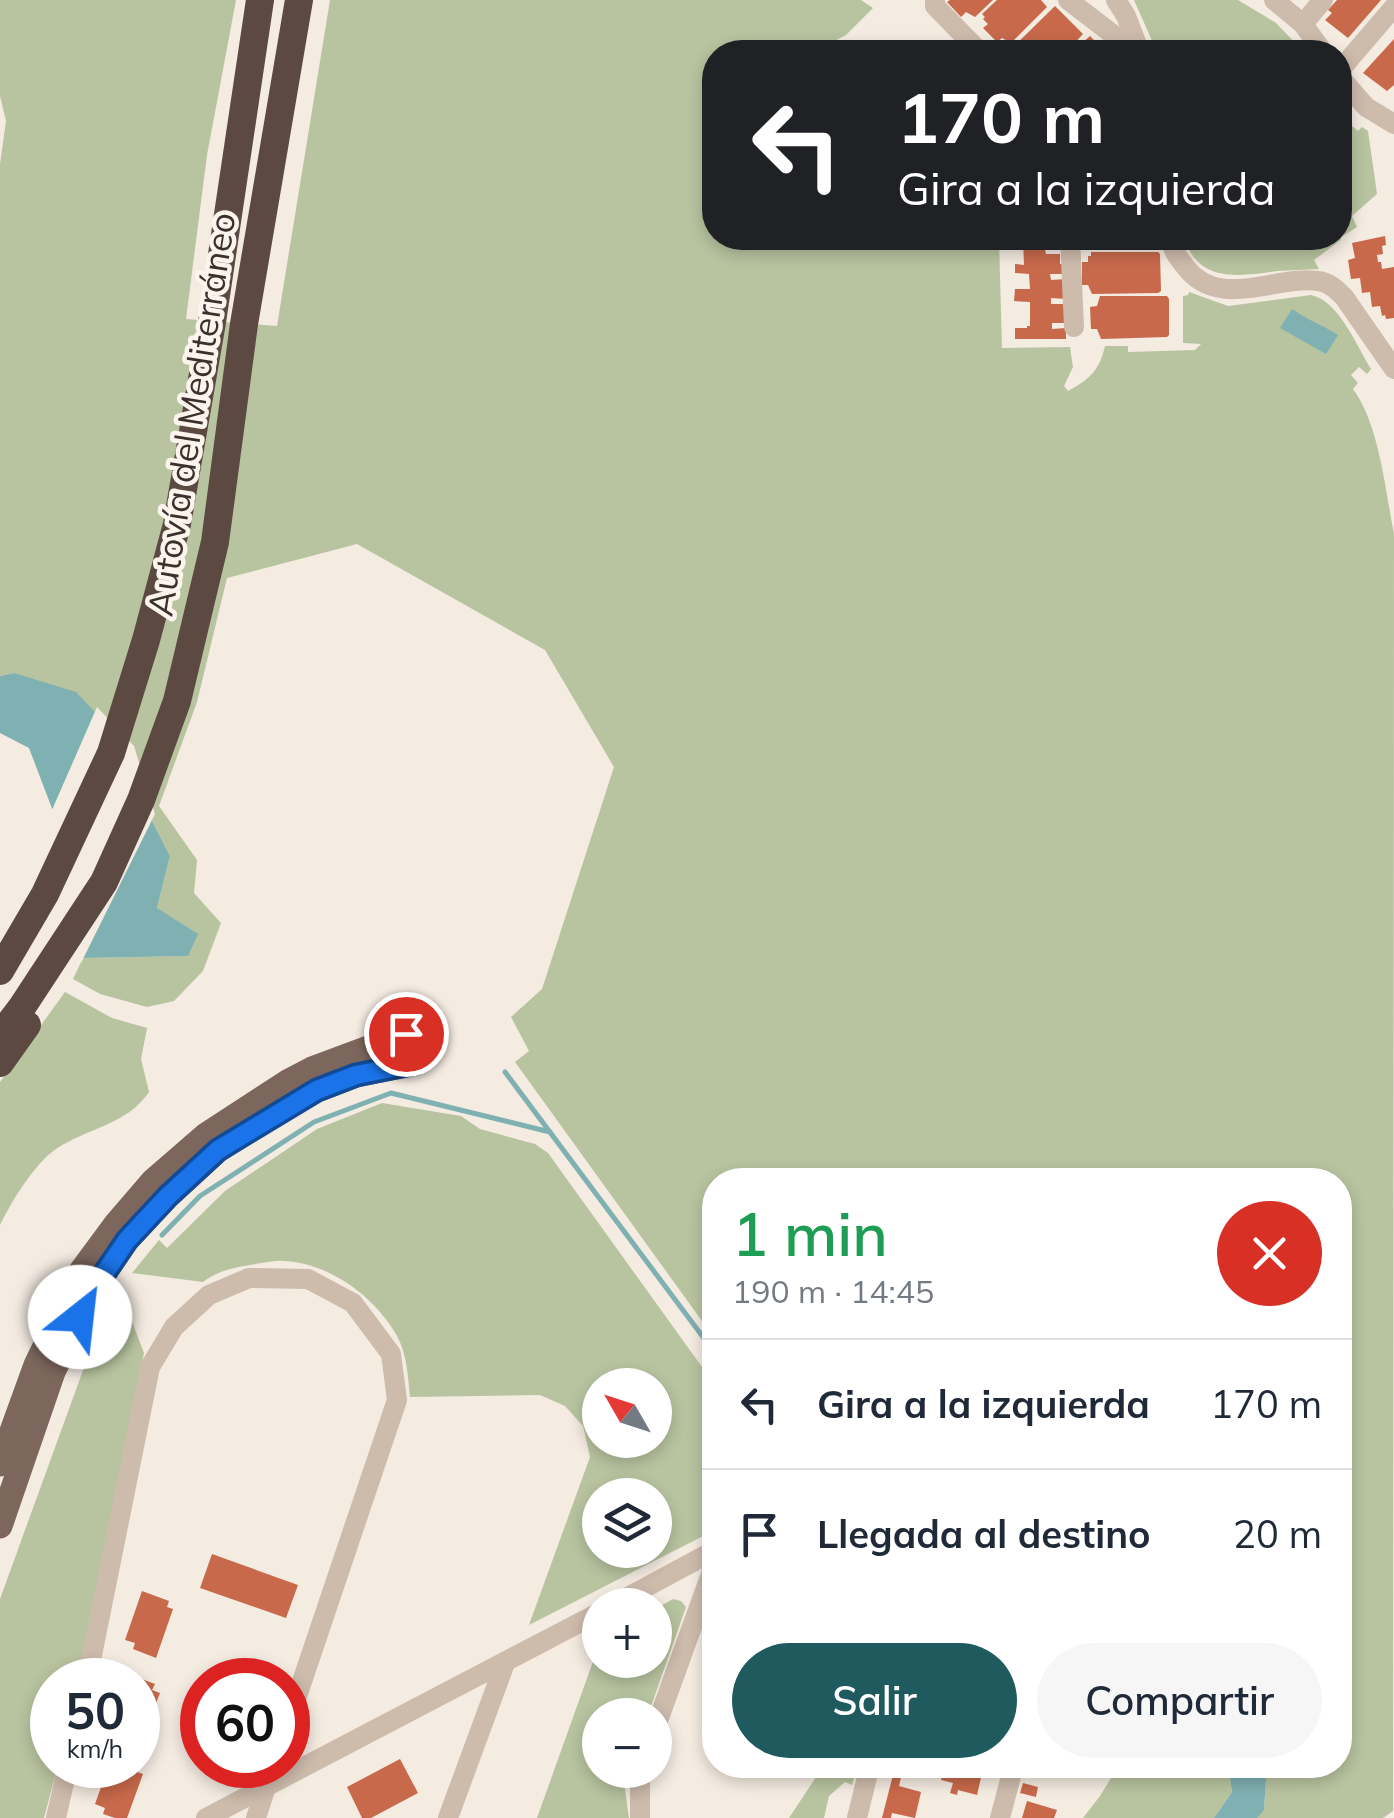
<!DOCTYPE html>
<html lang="es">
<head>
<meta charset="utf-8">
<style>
	body { margin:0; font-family:Mulish,sans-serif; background:#f6f6f7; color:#1f2937; height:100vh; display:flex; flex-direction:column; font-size:38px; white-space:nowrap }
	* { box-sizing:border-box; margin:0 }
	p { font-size:32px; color:#747a83 }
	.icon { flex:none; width:55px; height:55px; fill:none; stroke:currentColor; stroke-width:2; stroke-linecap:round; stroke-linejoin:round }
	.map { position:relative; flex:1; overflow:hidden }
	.details { position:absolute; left:702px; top:1168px; width:650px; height:610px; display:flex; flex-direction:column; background:#fff; border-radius:40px; box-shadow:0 5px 15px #0003 }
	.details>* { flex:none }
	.banner { position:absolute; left:702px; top:40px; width:650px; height:210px; border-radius:40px; box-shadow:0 5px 15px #0003; background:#202124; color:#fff; overflow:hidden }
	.needle { width:65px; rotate:309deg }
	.buttons { position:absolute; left:582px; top:1368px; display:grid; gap:20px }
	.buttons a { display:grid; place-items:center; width:90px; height:90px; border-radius:50%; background:#fff; box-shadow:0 5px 15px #0003; font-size:50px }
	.speed { position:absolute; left:30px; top:1658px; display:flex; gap:20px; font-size:50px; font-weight:700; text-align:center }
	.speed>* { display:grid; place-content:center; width:130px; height:130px; border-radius:50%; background:#fff; box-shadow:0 5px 15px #0003; line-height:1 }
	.speed small { font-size:25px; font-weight:400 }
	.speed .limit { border:15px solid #d22; background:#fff; color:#111 }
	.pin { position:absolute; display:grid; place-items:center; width:85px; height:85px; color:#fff; margin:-42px; border:5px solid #fff; border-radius:50%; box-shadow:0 2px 10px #0007 }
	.me { position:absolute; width:110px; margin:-55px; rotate:29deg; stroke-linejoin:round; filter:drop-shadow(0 0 8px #0008) }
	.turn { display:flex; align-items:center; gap:35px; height:210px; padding:0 30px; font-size:45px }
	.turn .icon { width:130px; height:130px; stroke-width:2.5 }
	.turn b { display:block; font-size:70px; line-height:85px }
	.round { display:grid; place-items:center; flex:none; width:105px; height:105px; border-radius:52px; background:#f6f6f7 }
	.overview { display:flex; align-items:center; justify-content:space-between; height:170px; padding:0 30px }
	h1 { font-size:60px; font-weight:600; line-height:75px; color:#1e9e55 }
	.button { display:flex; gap:20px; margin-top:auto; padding:20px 30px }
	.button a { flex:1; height:115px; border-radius:60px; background:#1f5a5e; color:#fff; font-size:40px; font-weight:600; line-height:115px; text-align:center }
	.button a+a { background:#f6f6f7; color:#1f2937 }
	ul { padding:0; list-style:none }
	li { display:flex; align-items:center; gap:30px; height:130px; padding:0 30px; border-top:2px solid #e0e1e3 }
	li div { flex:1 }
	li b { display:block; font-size:38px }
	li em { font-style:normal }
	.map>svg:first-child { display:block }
	.green { fill:#b8c4a0; fill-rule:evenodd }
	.water { fill:#7fb0b2 }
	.pier { fill:#f4ebe1 }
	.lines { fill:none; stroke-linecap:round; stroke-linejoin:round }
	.stream { stroke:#7fb0b2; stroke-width:5 }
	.building { fill:#c8694b }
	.minor { stroke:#cdbbac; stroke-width:20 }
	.major { stroke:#7d675c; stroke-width:25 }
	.highway { stroke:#5c4a42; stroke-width:28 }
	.route-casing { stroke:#114b97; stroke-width:25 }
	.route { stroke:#1a73e8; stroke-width:18 }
	.labels { text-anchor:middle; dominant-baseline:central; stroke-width:9; stroke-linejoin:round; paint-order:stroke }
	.street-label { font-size:35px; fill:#3b302b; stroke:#fbf5ee }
</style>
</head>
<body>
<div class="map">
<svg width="1394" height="1818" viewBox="0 0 1394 1818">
	<rect width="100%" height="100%" fill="#f4ebe1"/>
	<g class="green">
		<path d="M0 0H236L207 155 186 319 277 326 330 0H861L873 8 846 35 814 52H715V238H999L1002 348 1070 347 1073 367 1064 386 1068 391C1090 379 1099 371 1105 346H1128V352L1195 350 1201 344 1183 343V296L1188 295 1189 292 1228 306 1311 295C1338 300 1357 346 1371 369L1367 374 1359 367 1351 375 1358 383 1353 389C1380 426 1385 490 1394 534L1393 1811 1383 1818H1257L1264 1809 1267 1765H1340V1180H715V1339L515 1062 529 1051 511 1017 542 989 614 767 545 650 357 544 227 578 197 702 159 806 197 860 194 893 221 923 203 971 174 1001 147 1007 100 994 73 979 83 958 188 956 157 908 170 856 152 821 14 673 0 676V164L6 121 0 96Z"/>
		<polygon points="1134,0 1238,0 1276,23 1304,52 1157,52"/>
		<path d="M1340 116 1358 131 1362 127 1368 131 1377 194 1352 216 1357 227 1340 238 1341 240 1314 260 1319 269C1305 270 1292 270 1278 271 1239 276 1199 284 1184 238H1340Z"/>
		<path d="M65 992 112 1018 147 1028 141 1059 149 1092C127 1125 87 1128 56 1149 35 1163 11 1202 0 1225V1082Z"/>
		<path d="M382 1103 461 1116 480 1129 535 1144 548 1153 715 1385V1519L711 1532 529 1625 590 1457 583 1426 565 1406 540 1395 410 1397C408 1377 407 1354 397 1336 375 1297 331 1264 285 1261 278 1260 269 1262 262 1263 242 1266 219 1269 203 1282L132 1273 159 1240 167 1248 225 1191 317 1129ZM600 1385H655V1440H600ZM600 1495H655V1550H600Z"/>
		<polygon points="120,1290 144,1353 79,1680 52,1680 52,1765 58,1765 44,1818 0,1818 0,1599 98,1329"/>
		<polygon points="673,1599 681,1601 686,1607 648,1715 600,1715 600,1770 629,1770 625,1789 629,1818 537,1818 600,1642 600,1660 655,1660 655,1609"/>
		<polygon points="824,1765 858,1765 852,1785 845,1782 829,1796 824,1818 789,1818"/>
		<polygon points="1119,1765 1228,1765 1232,1792 1214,1818 1083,1818 1100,1796"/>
	</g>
	<g class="water">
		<path d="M1292 309C1307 320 1323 325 1338 335L1326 354 1280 328Z"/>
		<polygon points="14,673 76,692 129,748 152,821 170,856 157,908 198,934 188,956 83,958 58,894 53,811 29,748 0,733 0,676"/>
		<polygon points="1228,1765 1267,1765 1264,1810 1257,1818 1214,1818 1232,1792"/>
	</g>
	<polygon class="pier" points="97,707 134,746 155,814 81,963 53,895 48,819"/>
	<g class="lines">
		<g class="stream">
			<polyline points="505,1072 715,1353"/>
			<polyline points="162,1235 200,1196 314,1122 391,1093 550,1132"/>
		</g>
	</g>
	<g class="building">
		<polygon points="950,0 993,0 975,17 966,12 961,17 947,2"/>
		<polygon points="997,0 1041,0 1047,7 1011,43 1002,38 997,42 983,28 988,24 983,19 985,17 982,14"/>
		<polygon points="1337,0 1381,0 1348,38 1325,20 1332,13 1328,10"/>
		<polygon points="1055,6 1083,34 1067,51 1048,52 1038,42 1035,45 1042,52 1008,52"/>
		<polygon points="1090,36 1097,43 1107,52 1072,52"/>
		<polygon points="1394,39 1394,85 1387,91 1363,73"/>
		<polygon points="1385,236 1386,245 1382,246 1383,254 1377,255 1378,262 1381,262 1382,269 1394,267 1394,318 1386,319 1385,315 1382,316 1380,306 1372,307 1370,292 1362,293 1360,278 1351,279 1348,260 1355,258 1352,243"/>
		<polygon points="1023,238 1059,238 1060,249 1045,249 1046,254 1060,254 1060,264 1065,264 1066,274 1050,274 1051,280 1066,279 1066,299 1051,298 1051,304 1066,304 1066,323 1052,323 1052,329 1066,328 1066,339 1015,339 1015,328 1027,328 1027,326 1030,326 1030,302 1014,301 1015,289 1030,289 1029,274 1015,273 1015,264 1024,265"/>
		<polygon points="1082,238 1155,238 1155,247 1153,249 1086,250 1086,246 1083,246"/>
		<polygon points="1091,252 1158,252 1160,254 1161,291 1158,293 1092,294 1088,285 1082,285 1082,262 1088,262 1088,256 1091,256"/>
		<polygon points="1100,296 1167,296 1169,299 1169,335 1167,337 1101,339 1097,329 1091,329 1090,307 1097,306"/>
		<polygon points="212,1554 298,1585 286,1618 200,1588"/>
		<polygon points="142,1591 169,1601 167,1607 173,1609 156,1658 133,1649 135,1643 125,1640"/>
		<polygon points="128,1674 155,1684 152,1690 160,1693 144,1734 138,1732 138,1680 125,1680"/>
		<polygon points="400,1759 418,1793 371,1818 362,1818 347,1787"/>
		<polygon points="109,1765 140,1765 137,1772 143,1774 127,1818 115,1818 103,1814 105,1808 95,1804"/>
		<polygon points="944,1765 984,1765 977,1795 958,1790 957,1795 950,1793 953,1783 941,1780"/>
		<polygon points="1037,1765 1067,1765 1064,1776 1035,1770"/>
		<polygon points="895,1767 903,1769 899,1786 921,1792 915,1818 892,1813 891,1818 882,1818"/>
		<polygon points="1023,1783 1038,1787 1036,1797 1020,1793"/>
		<polygon points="1027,1801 1057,1810 1054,1818 1022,1818"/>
	</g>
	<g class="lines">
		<g class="minor">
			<polyline points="935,0 935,6 980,52"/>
			<polyline points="1068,0 1136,52"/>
			<polyline points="1116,0 1126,16 1140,52"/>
			<polyline points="1274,0 1303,24 1323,52"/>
			<polyline points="1303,24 1323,0"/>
			<polyline points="1340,70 1394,7"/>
			<polyline points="1340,77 1366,107 1394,124"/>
			<polyline points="1070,238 1074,327"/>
			<path d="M1170 238C1172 249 1177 256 1184 265 1218 312 1274 275 1318 281 1329 282 1337 290 1344 297L1394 369"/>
			<polyline points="613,1605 715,1550"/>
			<polyline points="87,1680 150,1367 174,1327 209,1295 249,1278 308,1279 353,1303 391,1354 397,1400 288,1723"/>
			<polyline points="655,1729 715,1563"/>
			<polyline points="56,1818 68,1765"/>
			<polyline points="206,1818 600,1612"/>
			<polyline points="256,1818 273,1765"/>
			<polyline points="448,1818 505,1663"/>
			<polyline points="640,1818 640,1780 643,1770"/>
			<polyline points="857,1818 870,1765"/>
			<polyline points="1000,1818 1014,1765"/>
		</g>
		<g class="major">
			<polyline points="0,1464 36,1365 82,1270 116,1224 153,1181 206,1135 289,1081 312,1069 406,1034 422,1034"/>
			<polyline points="0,1526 53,1372 93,1290 127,1240 168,1196 218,1150 280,1111 317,1090 356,1075 416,1063 426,1055"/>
		</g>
		<g class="highway">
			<polyline points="0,971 45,894 111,753 146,640 177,524 212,322 260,0"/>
			<polyline points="0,1036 22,1007 104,882 141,800 177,701 215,542 244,324 299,0"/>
			<polyline points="0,1063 27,1025"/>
		</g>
	</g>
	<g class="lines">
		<g class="route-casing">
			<polyline id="route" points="80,1317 93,1290 127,1240 168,1196 218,1150 317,1090 356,1075 416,1063 426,1055 428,1044 422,1034 406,1034"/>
		</g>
		<use href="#route" class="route"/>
	</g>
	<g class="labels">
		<g class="street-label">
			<text transform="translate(191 414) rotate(-81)">Autovía del Mediterráneo</text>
		</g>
	</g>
</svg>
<div class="buttons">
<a><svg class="needle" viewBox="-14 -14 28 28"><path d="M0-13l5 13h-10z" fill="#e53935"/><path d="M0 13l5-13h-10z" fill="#747a83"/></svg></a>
<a><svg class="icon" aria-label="layers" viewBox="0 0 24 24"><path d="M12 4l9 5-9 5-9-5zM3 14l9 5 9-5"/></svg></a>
<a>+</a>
<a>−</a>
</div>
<div class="speed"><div>50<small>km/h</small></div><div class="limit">60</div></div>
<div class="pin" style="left:406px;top:1034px;background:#d93025"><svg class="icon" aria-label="arrive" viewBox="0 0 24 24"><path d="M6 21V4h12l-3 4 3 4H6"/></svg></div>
<svg class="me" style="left:80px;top:1317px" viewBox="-20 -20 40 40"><circle r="19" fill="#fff"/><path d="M0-13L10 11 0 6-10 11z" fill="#1a73e8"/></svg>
<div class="banner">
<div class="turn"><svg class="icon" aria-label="left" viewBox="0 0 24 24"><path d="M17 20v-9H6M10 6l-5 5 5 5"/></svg><div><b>170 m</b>Gira a la izquierda</div></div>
</div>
<section class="details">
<div class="overview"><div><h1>1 min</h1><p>190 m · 14:45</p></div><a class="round" style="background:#d93025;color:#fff"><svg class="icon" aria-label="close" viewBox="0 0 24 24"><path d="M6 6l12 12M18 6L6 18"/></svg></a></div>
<ul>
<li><svg class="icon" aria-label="left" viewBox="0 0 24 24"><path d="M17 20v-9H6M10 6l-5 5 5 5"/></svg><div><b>Gira a la izquierda</b></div><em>170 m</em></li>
<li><svg class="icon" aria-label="arrive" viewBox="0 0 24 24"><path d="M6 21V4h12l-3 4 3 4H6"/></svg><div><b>Llegada al destino</b></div><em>20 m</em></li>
</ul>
<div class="button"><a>Salir</a><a>Compartir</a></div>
</section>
</div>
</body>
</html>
